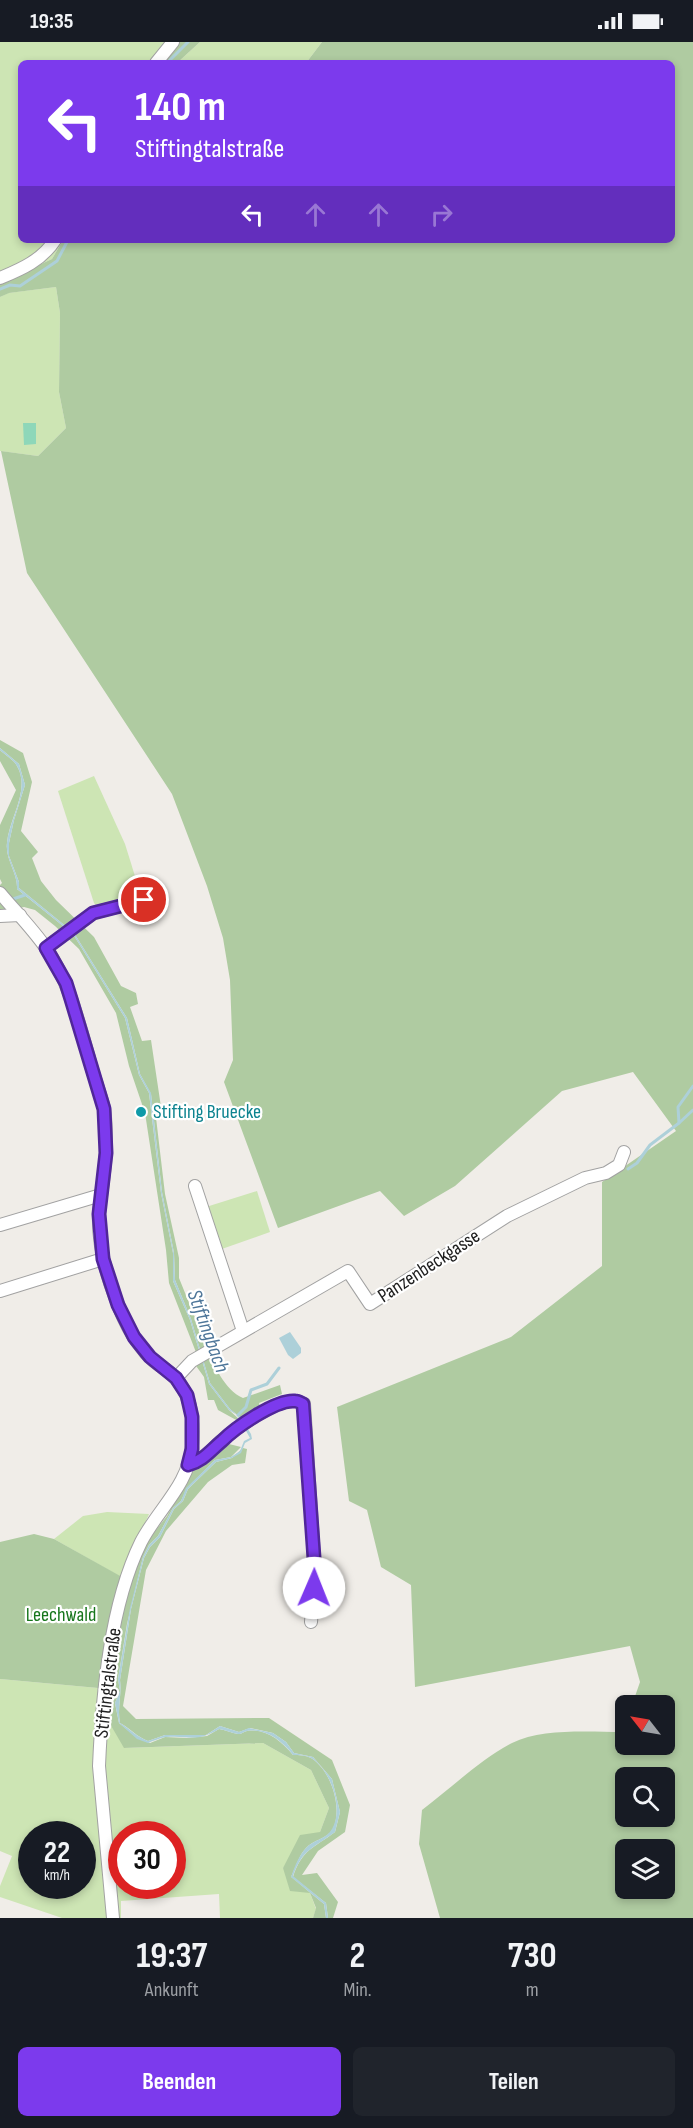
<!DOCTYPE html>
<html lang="de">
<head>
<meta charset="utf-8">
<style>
	body { margin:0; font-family:"Sofia Sans Condensed",sans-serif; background:#20242c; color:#f1f3f6; height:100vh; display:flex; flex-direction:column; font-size:22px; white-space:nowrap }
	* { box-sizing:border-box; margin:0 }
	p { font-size:20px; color:#9ea1a6 }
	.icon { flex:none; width:33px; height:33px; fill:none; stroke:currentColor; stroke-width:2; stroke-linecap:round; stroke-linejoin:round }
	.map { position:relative; height:1876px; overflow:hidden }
	.sheet { display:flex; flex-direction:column; background:#171b24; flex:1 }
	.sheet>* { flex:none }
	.banner { position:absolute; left:18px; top:18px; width:657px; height:183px; border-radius:9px; box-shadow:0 3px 9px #0003; background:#7c3aed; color:#fff; overflow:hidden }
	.needle { width:39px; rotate:301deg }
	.buttons { position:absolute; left:615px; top:1653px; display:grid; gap:12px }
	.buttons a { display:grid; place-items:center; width:60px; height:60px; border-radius:9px; background:#171b24; box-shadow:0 3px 9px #0003; font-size:30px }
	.speed { position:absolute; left:18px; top:1779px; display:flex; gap:12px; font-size:30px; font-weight:700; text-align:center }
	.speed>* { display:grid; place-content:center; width:78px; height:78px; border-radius:50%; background:#171b24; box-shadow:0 3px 9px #0003; line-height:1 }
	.speed small { font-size:15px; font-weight:400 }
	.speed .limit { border:9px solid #d22; background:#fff; color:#111 }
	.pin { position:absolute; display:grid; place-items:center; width:51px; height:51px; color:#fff; margin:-26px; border:3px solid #fff; border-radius:50%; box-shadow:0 2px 6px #0007 }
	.me { position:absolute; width:66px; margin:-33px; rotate:1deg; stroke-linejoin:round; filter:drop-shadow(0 0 4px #0008) }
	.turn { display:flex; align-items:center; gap:21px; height:126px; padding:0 18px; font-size:27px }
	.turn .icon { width:78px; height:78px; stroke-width:2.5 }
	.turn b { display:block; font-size:42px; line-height:51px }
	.lanes { display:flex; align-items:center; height:57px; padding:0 18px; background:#0003; justify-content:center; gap:30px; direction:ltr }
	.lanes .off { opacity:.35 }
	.eta { display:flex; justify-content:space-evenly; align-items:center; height:102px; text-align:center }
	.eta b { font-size:36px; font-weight:700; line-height:42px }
	.primary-button { display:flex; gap:12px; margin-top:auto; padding:12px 18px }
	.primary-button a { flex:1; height:69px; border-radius:9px; background:#7c3aed; color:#fff; font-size:24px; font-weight:700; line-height:69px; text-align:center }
	.primary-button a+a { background:#20242c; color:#f1f3f6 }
	.status { display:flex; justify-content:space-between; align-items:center; height:42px; padding:0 30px; background:#171b24; direction:ltr }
	.status svg { height:16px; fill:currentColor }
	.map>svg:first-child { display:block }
	.grass { fill:#cde5b4; fill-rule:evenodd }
	.forest { fill:#afcba1; fill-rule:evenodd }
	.pitch { fill:#8ed7b9 }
	.water { fill:#add0d9 }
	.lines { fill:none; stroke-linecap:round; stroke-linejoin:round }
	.stream { stroke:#add0d9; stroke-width:3 }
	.minor-casing { stroke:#a2a2a2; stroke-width:14 }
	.minor { stroke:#fff; stroke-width:12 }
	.route-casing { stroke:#51269a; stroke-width:15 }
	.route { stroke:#7c3aed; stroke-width:10 }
	.culture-dot { fill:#0f9aa8; stroke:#fff; stroke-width:2 }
	.labels { text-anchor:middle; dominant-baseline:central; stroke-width:4.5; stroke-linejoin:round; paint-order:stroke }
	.culture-label { font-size:20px; fill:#0d838f; stroke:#fff; text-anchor:start }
	.street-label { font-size:20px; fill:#212121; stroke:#fff }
	.park-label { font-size:20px; fill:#17761c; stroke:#fff }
	.water-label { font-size:21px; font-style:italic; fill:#4e7699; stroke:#fff }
</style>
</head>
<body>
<div class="status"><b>19:35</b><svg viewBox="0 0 49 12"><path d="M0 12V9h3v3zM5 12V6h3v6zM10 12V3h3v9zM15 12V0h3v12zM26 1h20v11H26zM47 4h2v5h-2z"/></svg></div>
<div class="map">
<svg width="693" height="1876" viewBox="0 0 693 1876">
	<rect width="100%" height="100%" fill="#f0ede8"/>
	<g class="grass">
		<polygon points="0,0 175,0 159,21 21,21 21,198 63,198 52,217 0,241"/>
		<polygon points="200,0 322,0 306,21 177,21"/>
		<polygon points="56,245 60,271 59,350 66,386 38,414 0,409 0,255 8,251"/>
		<polygon points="94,734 125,802 139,847 137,853 123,859 98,866 94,861 58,749"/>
		<polygon points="257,1149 270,1190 219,1208 206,1165"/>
		<polygon points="107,1470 149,1472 121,1535 54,1497 83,1474"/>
		<path d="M0 1637 109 1647 125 1706 263 1701 311 1728 329 1766 320 1790 283 1826 310 1851 316 1867 313 1876H220L219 1852 121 1859V1876H62L0 1855V1844L12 1814 0 1809ZM32 1792H82V1844H32ZM122 1792H172V1844H122Z"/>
	</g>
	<g class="forest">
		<polygon points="175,0 200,0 177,21 159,21"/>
		<path d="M322 0H693V1876H440L419 1802 422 1768C451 1746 480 1718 512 1701 542 1686 589 1690 623 1690L625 1683 626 1702H664V1664L632 1663 640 1640 630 1604 415 1645 411 1543 381 1525 367 1468 349 1459 337 1365 511 1295 602 1224V1140L676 1089 633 1030 562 1049 455 1144 404 1174 380 1149 278 1186 224 1040 233 1018 230 938 223 896 207 844 172 752 27 531 1 409 38 414 66 386 59 350 60 271 56 245 9 251 0 255V241L52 217 63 198H672V21H306ZM626 1736H664V1774H626ZM626 1808H664V1846H626Z"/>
		<path d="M0 698 23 711 32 740 21 789 38 810 32 816 41 839 56 858 94 895 121 944 136 951 138 962 130 965 142 999 151 998 161 1065 155 1067 165 1152 179 1216V1236L200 1288 216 1299 206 1305C214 1322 224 1348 243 1356L280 1343 282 1352 259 1361 260 1365 241 1376 230 1367 210 1341 191 1277 175 1238 174 1211 162 1150 151 1052 140 1032 127 976 74 891 19 846V840L9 814V801L14 778 25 743 19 722 0 706Z"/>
		<path d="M0 708C5 713 14 718 17 724 31 748 9 776 7 801 5 818 18 831 17 847L73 892 125 976 139 1033 149 1051 161 1151 173 1211V1239L190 1278 209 1342 229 1368 240 1378 238 1379 218 1368 214 1358H208L204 1335 194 1321 199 1318 169 1241 166 1208 145 1071 129 1024 116 971 79 907 55 884 35 868 24 865 0 871V843L2 841 0 837V783L16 748 0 719Z"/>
		<path d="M225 1401 241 1405 231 1415 215 1418 187 1446 181 1459 173 1466 158 1494 149 1503 143 1515 127 1582 118 1637 120 1649 115 1661 119 1681C130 1690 137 1696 150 1701L165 1695 187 1696 207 1694 219 1687C225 1688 232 1691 238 1692 243 1692 242 1690 247 1689 266 1686 281 1699 293 1713 299 1713 305 1713 311 1716 331 1728 343 1766 333 1787 327 1797 313 1798 306 1806 299 1813 295 1827 291 1835L324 1862 326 1876H313L316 1866 310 1851 290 1849 283 1826 300 1793 320 1790 329 1766 311 1728 263 1701 124 1706 106 1675 109 1647 0 1637V1500L34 1492 54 1497 131 1540 144 1503 167 1474 193 1426Z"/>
		<path d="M243 1406 247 1407 245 1421 232 1423 208 1440 166 1489 146 1528 123 1664 136 1677 269 1676 332 1718 350 1763 345 1790 318 1809 302 1833 317 1831 338 1860 333 1876H328L326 1861 293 1835C302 1807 314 1806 335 1790L340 1770 332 1737 313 1715 294 1711 286 1700 273 1691 250 1686 239 1690 220 1684 206 1693H165L148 1699C137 1695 131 1687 120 1681 117 1666 122 1653 120 1638L131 1567 144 1516 150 1505 160 1495 174 1467 183 1459 188 1447 216 1420 232 1416Z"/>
	</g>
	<polygon class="pitch" points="23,381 36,381 36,402 24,403"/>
	<g class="water">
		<path d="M0 706 19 722 25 743 14 778 9 801V814L19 840V846L74 891 127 976 140 1032 151 1051 162 1150 174 1211 175 1238 191 1277 210 1341 230 1367 241 1376 251 1392 252 1397 245 1401 241 1411 232 1416 216 1420 188 1447 183 1459 174 1467 160 1495 150 1505 144 1516 131 1567 120 1638C122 1653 117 1666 120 1681 130 1687 137 1695 148 1699L165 1693H206L220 1684 239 1690 249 1686 273 1691 286 1700 294 1711 313 1715 332 1737 340 1770 335 1790C313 1807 303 1806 293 1834L326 1861 328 1876H326L324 1862 291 1835C294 1826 299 1813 306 1806 313 1798 327 1797 332 1787 344 1767 331 1728 311 1716 305 1713 299 1713 293 1713 282 1699 266 1686 247 1689 242 1690 243 1692 238 1692 232 1691 225 1688 219 1687 196 1701 190 1693 166 1695 160 1696 153 1699 148 1701L137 1697 119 1681 115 1661 120 1649 118 1637 130 1566 143 1515 149 1503 158 1494 173 1466 181 1459 186 1446 215 1418 231 1415 240 1409 244 1399 250 1396 237 1373 229 1368 209 1342 190 1278 173 1239V1211L161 1151 149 1051 139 1033 125 976 73 892 17 847C18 831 5 818 7 801 9 777 31 748 17 724 14 718 5 713 0 708Z"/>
		<polygon points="290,1290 301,1306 301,1311 293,1317 288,1313 279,1296"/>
	</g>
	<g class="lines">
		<g class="stream">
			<polyline points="167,21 188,0"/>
			<polyline points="0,247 10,243 20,244 57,219 68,198"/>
			<polyline points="13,857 25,853"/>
			<polyline points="679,1081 693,1068"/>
			<polyline points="628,1127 637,1121 650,1103 679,1081 678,1065 693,1044"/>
			<polyline points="238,1373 246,1365 251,1348 267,1342 279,1326"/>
		</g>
		<g class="minor-casing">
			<g id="minor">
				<polyline points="156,21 173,0"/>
				<path d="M0 236C22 227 42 218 55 198"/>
				<path d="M0 851C15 869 32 886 46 906 69 939 78 978 89 1016 93 1033 100 1050 104 1066 106 1079 106 1092 106 1104 106 1127 101 1149 99 1171 98 1194 103 1219 110 1241 118 1263 126 1287 141 1305 148 1316 159 1323 169 1330 192 1349 194 1377 192 1404 189 1443 158 1467 141 1500 110 1563 102 1654 99 1724L113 1876"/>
				<polyline points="0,874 20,873"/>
				<polyline points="46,906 93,871 144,858"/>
				<polyline points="195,1144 243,1289"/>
				<polyline points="0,1183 101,1153"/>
				<polyline points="0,1249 103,1217"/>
				<polyline points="176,1336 192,1319 348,1229 370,1262 507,1174 585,1136 606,1131 619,1123 624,1110"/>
				<path d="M188 1423C203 1419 210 1409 221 1399 236 1386 276 1357 295 1359 298 1359 301 1361 304 1362L315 1530 311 1580"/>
			</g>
		</g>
		<use href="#minor" class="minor"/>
	</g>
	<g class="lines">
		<g class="route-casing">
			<path id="route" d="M144 858 93 871 46 906 66 941 71 957 104 1067 106 1111 99 1172 103 1217 118 1263 134 1295 150 1315 176 1336 187 1353 192 1375V1407L188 1423C203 1419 210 1409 222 1399 235 1386 276 1357 295 1359 298 1359 301 1361 303 1362L315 1530 314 1546"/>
		</g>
		<use href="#route" class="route"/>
	</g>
	<circle class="culture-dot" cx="141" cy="1070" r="6"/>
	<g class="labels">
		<g class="culture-label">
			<text x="153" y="1070">Stifting Bruecke</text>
		</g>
		<g class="street-label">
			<text transform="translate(429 1224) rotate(-33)">Panzenbeckgasse</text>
			<text transform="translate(108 1641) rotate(-83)">Stiftingtalstraße</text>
		</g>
		<g class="park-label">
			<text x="61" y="1573">Leechwald</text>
		</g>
		<g class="water-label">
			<text transform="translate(208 1289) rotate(70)">Stiftingbach</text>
		</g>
	</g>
</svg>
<div class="buttons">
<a><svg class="needle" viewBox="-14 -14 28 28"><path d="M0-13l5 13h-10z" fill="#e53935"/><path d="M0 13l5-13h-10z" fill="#9ea1a6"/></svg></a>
<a><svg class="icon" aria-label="search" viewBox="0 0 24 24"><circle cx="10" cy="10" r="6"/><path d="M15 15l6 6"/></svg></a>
<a><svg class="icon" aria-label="layers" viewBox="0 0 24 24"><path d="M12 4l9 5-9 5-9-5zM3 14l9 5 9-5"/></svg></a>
</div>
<div class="speed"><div>22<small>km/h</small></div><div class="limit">30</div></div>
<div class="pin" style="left:144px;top:858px;background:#d93025"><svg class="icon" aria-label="arrive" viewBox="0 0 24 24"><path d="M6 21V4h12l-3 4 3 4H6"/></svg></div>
<svg class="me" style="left:314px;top:1546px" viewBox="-20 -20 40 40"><circle r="19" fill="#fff"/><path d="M0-13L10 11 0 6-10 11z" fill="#7c3aed"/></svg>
<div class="banner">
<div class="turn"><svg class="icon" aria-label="left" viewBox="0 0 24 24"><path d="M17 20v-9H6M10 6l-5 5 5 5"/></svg><div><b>140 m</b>Stiftingtalstraße</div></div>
<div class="lanes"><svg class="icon" aria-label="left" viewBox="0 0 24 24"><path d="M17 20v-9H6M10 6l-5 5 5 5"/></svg><svg class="icon off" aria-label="ahead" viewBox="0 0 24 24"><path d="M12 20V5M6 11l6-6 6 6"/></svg><svg class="icon off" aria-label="ahead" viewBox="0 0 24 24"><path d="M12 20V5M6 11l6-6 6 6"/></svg><svg class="icon off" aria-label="right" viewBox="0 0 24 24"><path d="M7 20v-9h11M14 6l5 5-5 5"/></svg></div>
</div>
</div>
<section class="sheet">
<div class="eta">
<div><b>19:37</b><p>Ankunft</p></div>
<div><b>2</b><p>Min.</p></div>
<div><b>730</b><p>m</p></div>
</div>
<div class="primary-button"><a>Beenden</a><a>Teilen</a></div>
</section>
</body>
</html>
